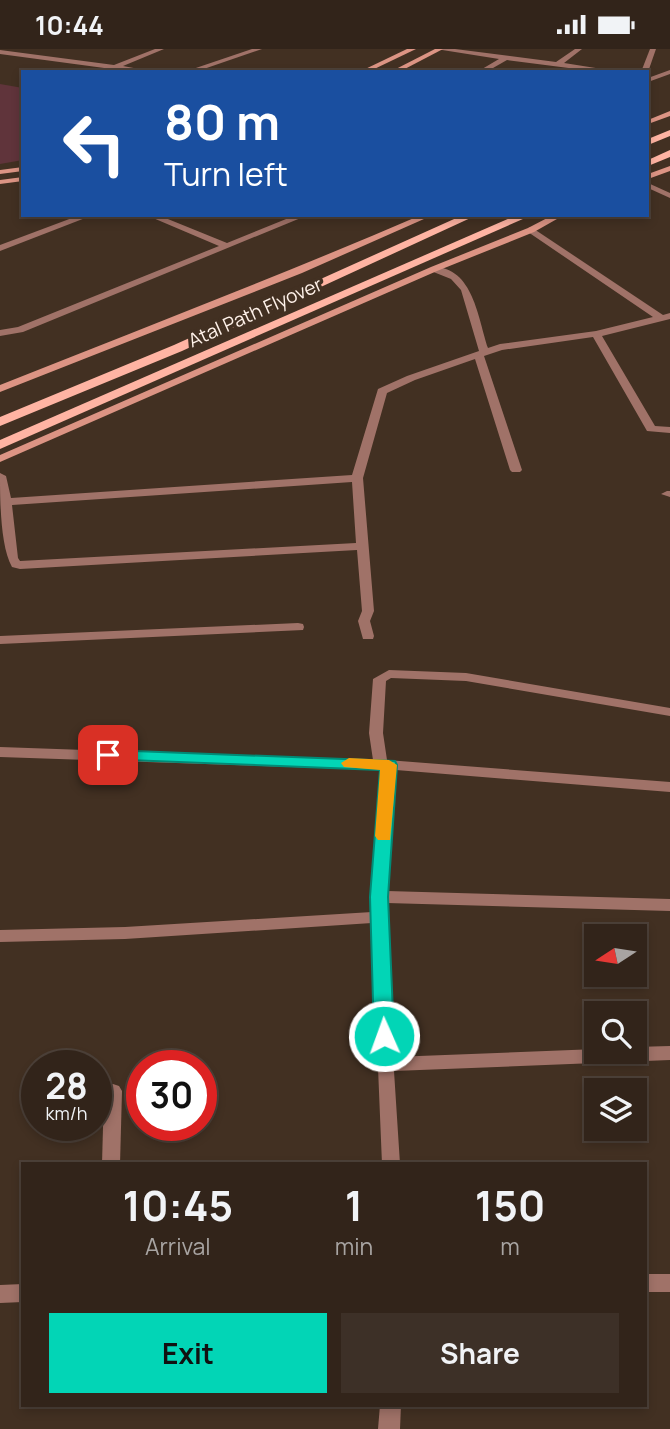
<!DOCTYPE html>
<html lang="en">
<head>
<meta charset="utf-8">
<style>
	body { margin:0; font-family:Manrope,sans-serif; background:#3d3027; color:#f1f3f6; height:100vh; display:flex; flex-direction:column; font-size:26px; white-space:nowrap }
	* { box-sizing:border-box; margin:0 }
	p { font-size:23px; color:#a8a4a2 }
	.icon { flex:none; width:38px; height:38px; fill:none; stroke:currentColor; stroke-width:2; stroke-linecap:round; stroke-linejoin:round }
	.map { position:relative; flex:1; overflow:hidden }
	.drawer { position:absolute; left:21px; top:1113px; width:626px; height:245px; display:flex; flex-direction:column; background:#32241a; border-radius:0px; box-shadow:0 4px 10px #0003,0 0 0 2px #4d4139 }
	.drawer>* { flex:none }
	.hud { position:absolute; left:21px; top:21px; width:628px; height:147px; border-radius:0px; box-shadow:0 4px 10px #0003,0 0 0 2px #4d4139; background:#1a4fa0; color:#fff; overflow:hidden }
	.needle { width:46px; rotate:258deg }
	.buttons { position:absolute; left:584px; top:875px; display:grid; gap:14px }
	.buttons a { display:grid; place-items:center; width:63px; height:63px; border-radius:0px; background:#32241a; box-shadow:0 4px 10px #0003,0 0 0 2px #4d4139; font-size:35px }
	.speed { position:absolute; left:21px; top:1001px; display:flex; gap:14px; font-size:35px; font-weight:700; text-align:center }
	.speed>* { display:grid; place-content:center; width:91px; height:91px; border-radius:50%; background:#32241a; box-shadow:0 4px 10px #0003,0 0 0 2px #4d4139; line-height:1 }
	.speed small { font-size:18px; font-weight:400 }
	.speed .limit { border:10px solid #d22; background:#fff; color:#111 }
	.pin { position:absolute; display:grid; place-items:center; width:60px; height:60px; color:#fff; margin:-30px; border-radius:14px; box-shadow:0 4px 10px #0006 }
	.me { position:absolute; width:77px; margin:-38px; rotate:358deg; stroke-linejoin:round; filter:drop-shadow(0 0 5px #0008) }
	.turn { display:flex; align-items:center; gap:24px; height:147px; padding:0 28px; font-size:32px }
	.turn .icon { width:91px; height:91px; stroke-width:2.5 }
	.turn b { display:block; font-size:49px; line-height:60px }
	.eta { display:flex; justify-content:space-evenly; align-items:center; height:119px; text-align:center }
	.eta b { font-size:42px; font-weight:700; line-height:49px }
	.button { display:flex; gap:14px; margin-top:auto; padding:14px 28px }
	.button a { flex:1; height:80px; border-radius:0px; background:#02d5b6; color:#111; font-size:28px; font-weight:700; line-height:80px; text-align:center }
	.button a+a { background:#3d3027; color:#f1f3f6 }
	.status { display:flex; justify-content:space-between; align-items:center; height:49px; padding:0 35px; background:#32241a; direction:ltr }
	.status svg { height:19px; fill:currentColor }
	.map>svg:first-child { display:block }
	.green { fill:#60343b }
	.lines { fill:none; stroke-linecap:round; stroke-linejoin:round }
	.street { fill:#a07268; fill-rule:evenodd }
	.secondary { fill:#dc9484; fill-rule:evenodd }
	.primary { fill:#ffb4a3; fill-rule:evenodd }
	.route { fill:#02d5b6; stroke:#018a76; stroke-width:2 }
	.slow { fill:#f59e0b }
	.labels { text-anchor:middle; dominant-baseline:central; stroke-width:7; stroke-linejoin:round; paint-order:stroke }
	.far-street-label { font-size:19px; fill:#fff2ea; stroke:#423022 }
</style>
</head>
<body>
<div class="status"><b>10:44</b><svg viewBox="0 0 49 12"><path d="M0 12V9h3v3zM5 12V6h3v6zM10 12V3h3v9zM15 12V0h3v12zM26 1h20v11H26zM47 4h2v5h-2z"/></svg></div>
<div class="map">
<svg width="670" height="1380" viewBox="0 0 670 1380">
	<rect width="100%" height="100%" fill="#423022"/>
	<polygon class="green" points="0,35 23,39 23,111 0,115"/>
	<g class="lines">
		<g class="street">
			<polygon points="155,0 164,0 123,17 155,23 134,23 0,5 0,1 114,16"/>
			<polygon points="252,0 262,0 195,23 184,23"/>
			<polygon points="436,0 455,0 556,13 575,0 582,0 564,14 621,23 600,23 507,11 486,23 477,23 499,10"/>
			<polygon points="650,0 656,0 648,23 641,23"/>
			<polygon points="670,21 670,25 648,33 648,29"/>
			<polygon points="648,134 670,144 670,149 648,139"/>
			<polygon points="80,166 93,166 0,202 0,196"/>
			<polygon points="146,166 158,166 227,194 296,166 308,166 23,283 0,287 0,281 18,278 219,197"/>
			<path d="M531 178 663 266 670 264V270L602 287 655 377 670 378V384L647 382 593 288 502 301 484 307 522 421 520 423H512L510 421 475 310 415 331 387 344 363 429 374 562 370 572 374 587 373 590H363L358 572 362 562 357 501 20 520 12 518C0 497 0 448 0 424L6 427 11 449 352 426 378 340 407 327 479 302 461 241 451 230 431 222V218C473 216 478 269 488 299L500 295 596 282 653 268 528 183V179ZM352 433 356 494 20 512 18 509 12 456Z"/>
			<polygon points="667,442 670,442 670,448 661,445"/>
			<polygon points="298,574 303,575 304,578 303,581 0,595 0,587"/>
			<polygon points="389,621 466,624 670,659 670,667 466,632 391,629 386,632 383,684 387,711 670,733 670,743 396,721 387,842 670,850 670,862 387,854 393,1008 597,1000 597,1003 635,1003 635,998 670,997 670,1011 394,1022 400,1115 382,1115 372,874 125,890 0,893 0,881 125,878 372,863 381,721 0,708 0,698 373,711 369,684 373,630"/>
			<polygon points="113,1035 119,1037 122,1042 120,1115 102,1115 104,1042 107,1037"/>
			<rect x="646" y="1225" width="24" height="18"/>
			<polygon points="23,1235 23,1253 0,1254 0,1236"/>
			<polygon points="380,1356 401,1356 400,1380 378,1380"/>
		</g>
		<g class="secondary">
			<polygon points="407,0 416,0 368,23 359,23"/>
			<polygon points="435,0 443,0 399,23 390,23"/>
			<polygon points="670,62 670,67 648,75 648,71"/>
			<polygon points="670,117 670,122 648,130 648,125"/>
			<polygon points="23,118 23,122 0,125 0,121"/>
			<polygon points="23,128 23,132 0,135 0,131"/>
			<path d="M421 166H433L302 224 0 343V336C140 280 282 226 421 166Z"/>
			<polygon points="553,166 564,166 534,183 437,222 0,413 0,406 431,218 528,179"/>
		</g>
		<g class="primary">
			<polygon points="670,81 670,87 648,96 648,90"/>
			<polygon points="670,101 670,108 648,117 648,111"/>
			<polygon points="463,166 477,166 182,302 0,377 0,368 174,296"/>
			<polygon points="517,166 532,166 0,400 0,391"/>
		</g>
	</g>
	<polygon class="route" points="108,701 395,712 397,716 388,848 394,987 391,993 384,995 377,993 374,987 370,848 380,721 103,710 100,706"/>
	<polygon class="slow" points="349,709 389,711 397,716 390,791 378,791 375,787 380,721 344,718 341,714"/>
	<g class="labels">
		<g class="far-street-label">
			<text transform="translate(255 263) rotate(-24)">Atal Path Flyover</text>
		</g>
	</g>
</svg>
<div class="buttons">
<a><svg class="needle" viewBox="-14 -14 28 28"><path d="M0-13l5 13h-10z" fill="#e53935"/><path d="M0 13l5-13h-10z" fill="#a8a4a2"/></svg></a>
<a><svg class="icon" aria-label="search" viewBox="0 0 24 24"><circle cx="10" cy="10" r="6"/><path d="M15 15l6 6"/></svg></a>
<a><svg class="icon" aria-label="layers" viewBox="0 0 24 24"><path d="M12 4l9 5-9 5-9-5zM3 14l9 5 9-5"/></svg></a>
</div>
<div class="speed"><div>28<small>km/h</small></div><div class="limit">30</div></div>
<div class="pin" style="left:108px;top:706px;background:#d93025"><svg class="icon" aria-label="arrive" viewBox="0 0 24 24"><path d="M6 21V4h12l-3 4 3 4H6"/></svg></div>
<svg class="me" style="left:384px;top:987px" viewBox="-20 -20 40 40"><circle r="17" fill="#02d5b6" stroke="#fff" stroke-width="3"/><path d="M0-11L8 9 0 5-8 9z" fill="#fff"/></svg>
<div class="hud">
<div class="turn"><svg class="icon" aria-label="left" viewBox="0 0 24 24"><path d="M17 20v-9H6M10 6l-5 5 5 5"/></svg><div><b>80 m</b>Turn left</div></div>
</div>
<section class="drawer">
<div class="eta">
<div><b>10:45</b><p>Arrival</p></div>
<div><b>1</b><p>min</p></div>
<div><b>150</b><p>m</p></div>
</div>
<div class="button"><a>Exit</a><a>Share</a></div>
</section>
</div>
</body>
</html>
